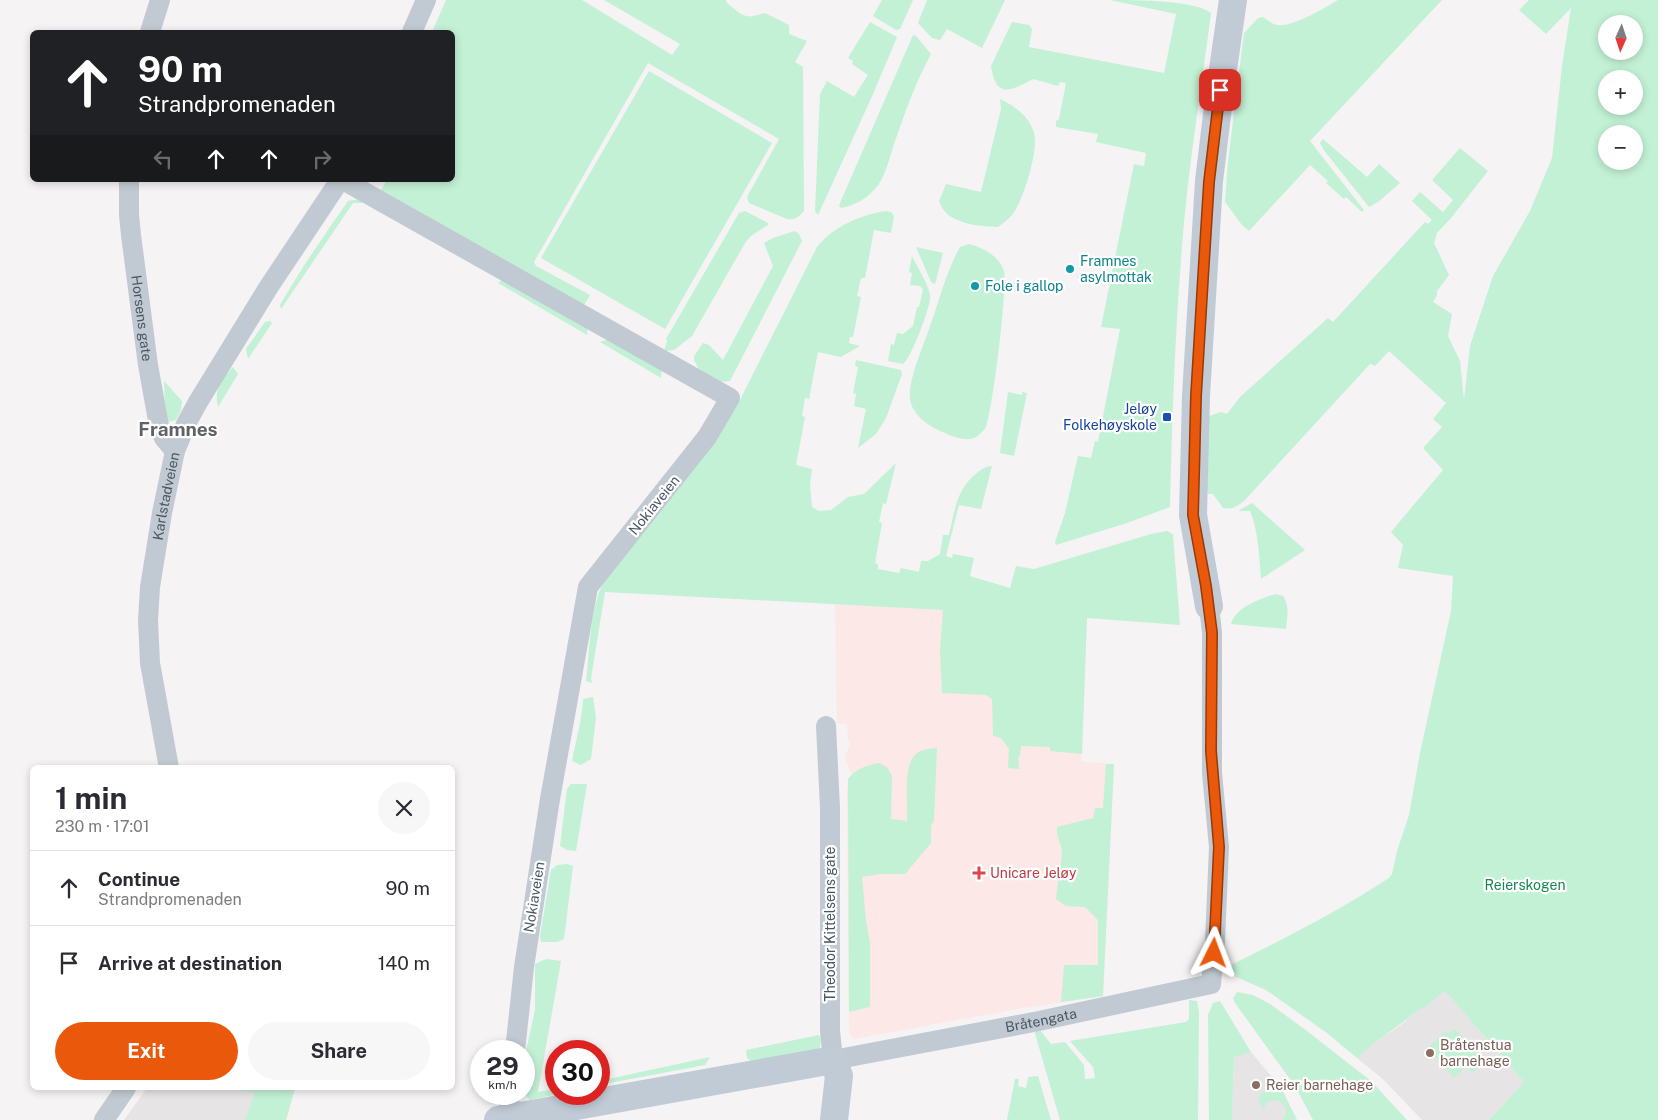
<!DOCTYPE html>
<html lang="en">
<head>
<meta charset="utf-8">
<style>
	body { margin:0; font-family:"Public Sans",sans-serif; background:#f7f7f7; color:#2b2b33; height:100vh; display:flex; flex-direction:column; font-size:19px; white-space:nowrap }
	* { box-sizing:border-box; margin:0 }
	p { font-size:16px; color:#7c7c81 }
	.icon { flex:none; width:28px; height:28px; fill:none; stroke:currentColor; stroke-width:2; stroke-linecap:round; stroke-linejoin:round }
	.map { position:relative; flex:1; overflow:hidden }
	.details { position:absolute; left:30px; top:765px; width:425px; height:325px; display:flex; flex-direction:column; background:#fff; border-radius:8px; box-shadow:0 2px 8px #0003 }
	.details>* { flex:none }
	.hud { position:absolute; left:30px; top:30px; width:425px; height:152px; border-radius:8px; box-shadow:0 2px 8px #0003; background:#202124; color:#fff; overflow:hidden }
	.needle { width:32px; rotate:183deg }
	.controls { position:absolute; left:1598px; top:15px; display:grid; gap:10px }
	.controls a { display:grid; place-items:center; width:45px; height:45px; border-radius:50%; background:#fff; box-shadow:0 2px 8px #0003; font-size:25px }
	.speed { position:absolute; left:470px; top:1040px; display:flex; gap:10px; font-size:25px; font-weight:700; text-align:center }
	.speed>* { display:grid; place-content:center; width:65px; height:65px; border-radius:50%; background:#fff; box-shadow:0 2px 8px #0003; line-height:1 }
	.speed small { font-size:12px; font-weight:400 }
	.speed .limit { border:8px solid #d22; background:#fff; color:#111 }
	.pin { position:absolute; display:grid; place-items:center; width:42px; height:42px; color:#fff; margin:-21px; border-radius:10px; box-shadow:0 2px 8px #0006 }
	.me { position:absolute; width:55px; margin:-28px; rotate:3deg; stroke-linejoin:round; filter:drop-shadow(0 0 4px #0008) }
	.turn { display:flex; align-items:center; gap:18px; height:105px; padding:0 25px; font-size:22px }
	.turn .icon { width:65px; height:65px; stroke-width:2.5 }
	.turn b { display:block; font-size:35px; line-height:42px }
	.lanes { display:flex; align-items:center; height:48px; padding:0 25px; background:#0003; justify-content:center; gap:25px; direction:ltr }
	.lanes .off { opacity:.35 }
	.round { display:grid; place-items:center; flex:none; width:52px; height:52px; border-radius:26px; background:#f7f7f7 }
	.overview { display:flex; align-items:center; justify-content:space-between; height:85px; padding:0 25px }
	h1 { font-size:30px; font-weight:700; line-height:38px }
	.button { display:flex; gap:10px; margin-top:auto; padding:10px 25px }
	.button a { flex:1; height:58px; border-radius:30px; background:#ea580c; color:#fff; font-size:20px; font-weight:700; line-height:58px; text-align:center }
	.button a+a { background:#f7f7f7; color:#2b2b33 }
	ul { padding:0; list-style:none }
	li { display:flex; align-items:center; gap:15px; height:75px; padding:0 25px; border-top:1px solid #e1e1e2 }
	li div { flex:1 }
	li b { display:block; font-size:19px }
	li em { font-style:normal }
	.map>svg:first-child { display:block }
	.education { fill:#e6e4e5 }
	.medical { fill:#fce8e6 }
	.green { fill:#c3f1d5; fill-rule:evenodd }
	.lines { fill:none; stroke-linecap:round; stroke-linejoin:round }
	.street { stroke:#c1cad2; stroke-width:20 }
	.secondary { stroke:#c1cbd6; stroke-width:28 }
	.route-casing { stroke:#983908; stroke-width:12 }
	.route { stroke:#ea580c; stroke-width:9 }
	.culture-dot { fill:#0f9aa8; stroke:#fff; stroke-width:2 }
	.transit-dot { fill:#1a4fb4; stroke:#fff; stroke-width:2 }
	.health-dot { fill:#e0444e; stroke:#fff; stroke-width:2 }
	.education-dot { fill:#8d6e63; stroke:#fff; stroke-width:2 }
	.labels { text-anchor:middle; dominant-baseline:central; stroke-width:4.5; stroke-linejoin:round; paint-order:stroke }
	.culture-label { font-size:14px; fill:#0d838f; stroke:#fff; text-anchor:start }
	.street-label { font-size:14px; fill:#4a5661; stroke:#fff }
	.transit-label { font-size:14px; fill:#164399; stroke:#fff; text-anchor:end }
	.health-label { font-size:14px; fill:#be3a42; stroke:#fff; text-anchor:start }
	.park-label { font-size:14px; fill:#17864f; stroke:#fff }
	.education-label { font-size:14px; fill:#785e54; stroke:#fff; text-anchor:start }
	.district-label { font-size:19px; font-weight:bold; fill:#5f6368; stroke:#fff }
</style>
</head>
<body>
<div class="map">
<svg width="1658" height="1120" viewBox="0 0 1658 1120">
	<rect width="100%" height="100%" fill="#f5f3f3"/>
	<g class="education">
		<polygon points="1445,991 1524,1082 1489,1120 1422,1120 1384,1080 1357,1058 1366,1049 1402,1024 1422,1007 1423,1009"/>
		<polygon points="1251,1052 1281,1088 1297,1120 1232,1120 1234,1056"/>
		<polygon points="147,1088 295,1088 286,1120 124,1120"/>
	</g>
	<polygon class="medical" points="835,604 1087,618 1081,762 1114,764 1103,996 1017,1009 854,1039 849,1033 847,788 853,780 845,757 850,744 848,738 847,724 837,723"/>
	<g class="green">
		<path d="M446 0H582L672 55 680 44 604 0H726L727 3C743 16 745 20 765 13L789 25V34L807 41 795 62 803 67 804 211C799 217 795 220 787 219L749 203 747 197 779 139 648 63 534 262 536 266 590 295 584 305 381 190 387 180H452V32H432Z"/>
		<polygon points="882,0 913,0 900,29 896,30 873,16"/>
		<polygon points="927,0 1005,0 982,48 947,29 940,40 932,38 918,23"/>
		<path d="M1110 0C1133 0 1196 0 1211 13 1201 91 1188 168 1182 246 1175 333 1172 420 1170 507L1127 523 1056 545 1055 542 1065 513 1078 456 1091 458 1095 441 1098 442 1120 329 1101 327 1134 164 1144 166 1146 153 1096 142 1098 134 1056 127V121L1059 119 1066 83 1060 82 1058 86 1033 79C1009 92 996 98 991 66L1012 22 1029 25 1032 29 1029 47 1164 73 1176 14Z"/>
		<path d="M1338 0H1442L1310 141 1364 210 1362 212 1346 197 1344 199 1326 183 1328 181 1310 165 1249 231 1242 225 1225 202 1228 161 1244 33 1258 18 1263 17C1268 20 1273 25 1277 25 1294 27 1324 8 1338 0Z"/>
		<path d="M1529 0H1658V1120H1489L1524 1082 1445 991 1423 1009 1421 1008C1401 1025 1377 1039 1357 1058L1327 1033 1266 990 1234 976 1229 972 1227 967C1282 940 1337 912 1389 878L1392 874 1397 851 1409 815 1420 753 1451 611 1453 576 1398 568 1403 545 1391 532 1443 470 1423 448 1442 427 1433 419 1446 403 1389 351 1375 366 1370 364 1245 500C1238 506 1232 510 1223 508L1213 494H1208L1205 484 1209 416 1221 412 1227 414 1240 397 1328 318 1333 322 1425 222 1428 224 1432 220 1412 201 1420 192 1443 212 1453 200 1432 180 1460 148 1488 171 1451 218 1437 233 1434 243 1449 275 1437 291V295L1433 302 1452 314 1448 336 1460 361 1464 400 1470 346 1493 276 1530 211 1552 158 1562 66 1571 8 1546 34 1519 10ZM1606 24H1634V51H1606ZM1606 79H1634V106H1606ZM1606 134H1634V161H1606Z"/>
		<polygon points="870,22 897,37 873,94 818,215 815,211 820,94 827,81 854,97 868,75 852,64 853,61 848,58"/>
		<path d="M913 35 916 36 931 54C915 83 905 113 894 144 889 159 885 179 874 190 865 200 853 206 841 208L839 206 840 203Z"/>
		<polygon points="649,71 772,143 665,329 541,258"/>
		<path d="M1000 99C1015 106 1030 117 1034 133 1039 150 1023 200 1013 214 1009 219 1003 223 998 227 977 226 946 224 939 201L946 184 981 192 1001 109Z"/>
		<polygon points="1323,139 1367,177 1379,164 1400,183 1378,202 1369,207 1323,149 1320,143"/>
		<path d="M360 199 368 203H353L281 309 280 305C301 269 324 235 348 201Z"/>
		<polygon points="745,211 768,223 768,225 751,236 745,243 692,336 674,350 664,351 667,341 666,339 739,213"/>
		<path d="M886 211 891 212 894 216 891 233 874 230 865 278H861L857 296 861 297 853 337H850L849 343 860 346 841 357 818 352 809 399 805 398 802 416 805 417 796 465 812 469 810 485 812 507 819 511 831 510 848 497 864 494 896 463 886 504 883 503 879 522 882 523 875 563 878 564V569L899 573 901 568 919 572 921 561H928L940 554 943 535H949C955 510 956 489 978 472 983 469 986 466 992 466L981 509 959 505 946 556 952 558 953 554 974 558 970 576 973 577 1010 588 1016 566 1034 569 1151 534 1167 531 1173 534 1180 625 1087 618 1082 754 1050 751V747L1021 746 1020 756 1018 757 1019 769 1008 768 1009 749 1001 738 993 736 992 699 986 695 942 693 940 650 943 610 605 592 591 678 592 683 586 681C590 650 589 613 603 583L664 507 740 400 817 247C834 226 860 215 886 211Z"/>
		<polygon points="795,231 799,234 802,241 730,381 718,382 701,373 694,360 694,356 703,343 709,345 723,360 773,266 764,243 773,238"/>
		<path d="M969 244C984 248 999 256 1004 271 1008 284 992 417 985 429 983 431 979 435 976 437 965 443 950 435 940 431 927 425 912 414 910 399 908 380 923 347 929 329 939 302 946 272 960 247Z"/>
		<polygon points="916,247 943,253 935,284 931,282"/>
		<path d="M912 256C917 267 928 283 930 295 932 304 911 359 903 364L888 361 891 344 894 345 897 333 903 334 913 326 917 307H919L923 290 920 286 910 285 912 273 909 272Z"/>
		<polygon points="502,280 588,327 587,335 498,283"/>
		<polygon points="270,321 272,323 248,359 246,349 265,322"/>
		<polygon points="609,339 662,368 661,378 600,342"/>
		<polygon points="856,360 901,370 902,374 886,418 876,434 858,448 866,409 854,406 856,394 853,393 858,367 855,366"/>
		<path d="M233 367 238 374 218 407C214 388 221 381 233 367Z"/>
		<polygon points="164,381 182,401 181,410 176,420 168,422 165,415"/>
		<polygon points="1008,392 1022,395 1022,392 1027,393 1014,456 1000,453"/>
		<path d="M1252 503 1305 550 1261 579C1259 557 1259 533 1250 511H1238Z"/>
		<path d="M1275 594 1283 596C1290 607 1287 617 1286 629L1231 624C1237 606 1259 600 1275 594Z"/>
		<path d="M593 697 596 718 591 759 581 765 572 761C576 740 582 720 583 699Z"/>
		<path d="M937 748 934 820 931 826V843L905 874H880L862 877 866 921 870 943V1007L849 1012 848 779C856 769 867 765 879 763L888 768 892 776 891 819 907 821C908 804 903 767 915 755 920 749 929 749 937 748Z"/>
		<path d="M1106 764H1114L1103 996 1061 1002 1064 965H1098V920L1085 907 1066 906 1056 899C1057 884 1061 869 1062 854 1062 843 1056 838 1057 827L1093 818 1095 808H1103Z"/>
		<polygon points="571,784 587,784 576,851 567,850 560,846 567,789"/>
		<polygon points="567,864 573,866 564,939 557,942 541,942 540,936 551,870 557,865"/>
		<polygon points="546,959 561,961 538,1092 556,1089 556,1094 558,1094 530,1100 524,1094 524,1060 535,1010 535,964"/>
		<polygon points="1237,992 1253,995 1270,1004 1307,1031 1371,1081 1407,1120 1313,1120 1295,1086 1235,1003 1233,998"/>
		<polygon points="1189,1000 1197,1001 1199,1012 1198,1120 1060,1120 1034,1030 1040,1030 1051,1044 1065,1042 1084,1065 1085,1079 1095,1078 1093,1067 1070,1041 1186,1022 1189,1019"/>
		<polygon points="1220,1001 1251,1052 1234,1057 1232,1120 1209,1120 1208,1015 1213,1003"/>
		<polygon points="1455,1029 1484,1060 1473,1073 1466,1067 1454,1078 1428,1048 1446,1031 1449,1034"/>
		<polygon points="819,1035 821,1039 820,1048 814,1050 752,1062 747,1058 746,1050"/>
		<polygon points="710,1057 705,1065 599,1085 599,1081"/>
		<polygon points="1038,1076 1051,1120 1007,1120 1015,1079 1019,1079 1018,1086 1026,1088 1028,1077"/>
		<polygon points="1275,1083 1281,1088 1296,1118 1294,1120 1282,1120 1286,1115 1285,1106 1277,1100 1268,1101 1263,1109 1258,1098 1264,1091 1272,1088 1273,1084"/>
		<polygon points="231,1088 259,1089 262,1088 295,1088 286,1120 245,1120 255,1093"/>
	</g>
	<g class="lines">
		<g class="street">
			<polyline points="150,32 160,0"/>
			<polyline points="412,32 426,0"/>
			<path id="s1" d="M129 180V215L131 235 148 365 159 426 164 438 175 451"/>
			<polyline points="343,180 730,398 707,437 588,587 550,799 524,967 515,1051"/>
			<path id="s2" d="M826 726 830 808V1031L833 1060 1039 1021 1211 984 1215 941 1219 847 1212 773V633L1209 606"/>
			<path id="s3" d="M169 768 150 663 148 620 150 587 162 513 175 451 186 424 198 402 268 288 340 180"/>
			<polyline points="104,1120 126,1088"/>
			<polyline points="508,1120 510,1094"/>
		</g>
		<g class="secondary">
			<polyline points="1209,606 1193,515 1196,396 1209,181 1220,90 1233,0"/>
			<polyline points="498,1120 833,1060 839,1076 834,1120"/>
		</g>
	</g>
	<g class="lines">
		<g class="route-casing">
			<polyline id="route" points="1214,953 1219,847 1211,751 1212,633 1206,586 1193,515 1196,396 1203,278 1209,182 1220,90"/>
		</g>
		<use href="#route" class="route"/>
	</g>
	<g class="culture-dot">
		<circle cx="1070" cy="269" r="5"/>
		<circle cx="975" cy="286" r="5"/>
	</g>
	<rect class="transit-dot" x="1162" y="412" width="10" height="10" rx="2.5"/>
	<path class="health-dot" d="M976.5 865.5h5v5h5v5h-5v5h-5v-5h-5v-5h5z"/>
	<g class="education-dot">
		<circle cx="1430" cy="1053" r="5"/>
		<circle cx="1256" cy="1085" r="5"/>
	</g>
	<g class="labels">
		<g class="culture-label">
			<text x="1080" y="261">Framnes<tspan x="1080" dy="16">asylmottak</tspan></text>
			<text x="985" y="286">Fole i gallop</text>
		</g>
		<g class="street-label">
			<text stroke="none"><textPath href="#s1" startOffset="139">Horsens gate</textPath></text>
			<text stroke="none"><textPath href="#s3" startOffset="275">Karlstadveien</textPath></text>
			<text transform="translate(654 505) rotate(-51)">Nokiaveien</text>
			<text transform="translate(534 897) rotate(-81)">Nokiaveien</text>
			<text transform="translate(830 924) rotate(-90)">Theodor Kittelsens gate</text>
			<text stroke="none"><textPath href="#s2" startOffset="546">Bråtengata</textPath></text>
		</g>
		<g class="transit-label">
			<text x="1157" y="409">Jeløy<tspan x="1157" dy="16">Folkehøyskole</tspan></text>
		</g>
		<g class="health-label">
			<text x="990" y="873">Unicare Jeløy</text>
		</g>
		<g class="park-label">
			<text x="1525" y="885">Reierskogen</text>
		</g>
		<g class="education-label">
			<text x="1440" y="1045">Bråtenstua<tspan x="1440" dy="16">barnehage</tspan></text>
			<text x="1266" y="1085">Reier barnehage</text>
		</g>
		<g class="district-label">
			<text x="178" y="429">Framnes</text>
		</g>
	</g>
</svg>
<div class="controls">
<a><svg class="needle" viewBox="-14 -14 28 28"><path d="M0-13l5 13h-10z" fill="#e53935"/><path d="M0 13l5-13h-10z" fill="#7c7c81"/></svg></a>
<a>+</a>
<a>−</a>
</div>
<div class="speed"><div>29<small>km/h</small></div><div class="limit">30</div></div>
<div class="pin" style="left:1220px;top:90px;background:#d93025"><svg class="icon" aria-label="arrive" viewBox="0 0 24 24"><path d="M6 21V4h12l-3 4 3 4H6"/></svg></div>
<svg class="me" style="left:1214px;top:953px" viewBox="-20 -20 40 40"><path d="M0-17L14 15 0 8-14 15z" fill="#ea580c" stroke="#fff" stroke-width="4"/></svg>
<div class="hud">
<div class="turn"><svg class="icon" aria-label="ahead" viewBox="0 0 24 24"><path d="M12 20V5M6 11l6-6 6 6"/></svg><div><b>90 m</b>Strandpromenaden</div></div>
<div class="lanes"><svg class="icon off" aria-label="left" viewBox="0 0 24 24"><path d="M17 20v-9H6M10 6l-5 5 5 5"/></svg><svg class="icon" aria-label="ahead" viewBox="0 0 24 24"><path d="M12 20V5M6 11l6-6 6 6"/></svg><svg class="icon" aria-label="ahead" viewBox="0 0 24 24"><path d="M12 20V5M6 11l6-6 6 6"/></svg><svg class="icon off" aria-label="right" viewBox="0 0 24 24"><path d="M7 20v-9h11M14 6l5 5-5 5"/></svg></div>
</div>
<section class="details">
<div class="overview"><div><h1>1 min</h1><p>230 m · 17:01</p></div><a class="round"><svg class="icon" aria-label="close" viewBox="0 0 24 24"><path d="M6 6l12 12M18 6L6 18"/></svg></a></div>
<ul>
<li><svg class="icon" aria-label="ahead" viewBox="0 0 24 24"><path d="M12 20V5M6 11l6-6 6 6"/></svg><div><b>Continue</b><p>Strandpromenaden</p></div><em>90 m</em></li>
<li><svg class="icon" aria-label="arrive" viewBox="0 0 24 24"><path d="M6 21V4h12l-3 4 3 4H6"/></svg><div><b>Arrive at destination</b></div><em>140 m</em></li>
</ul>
<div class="button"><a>Exit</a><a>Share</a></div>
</section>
</div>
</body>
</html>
